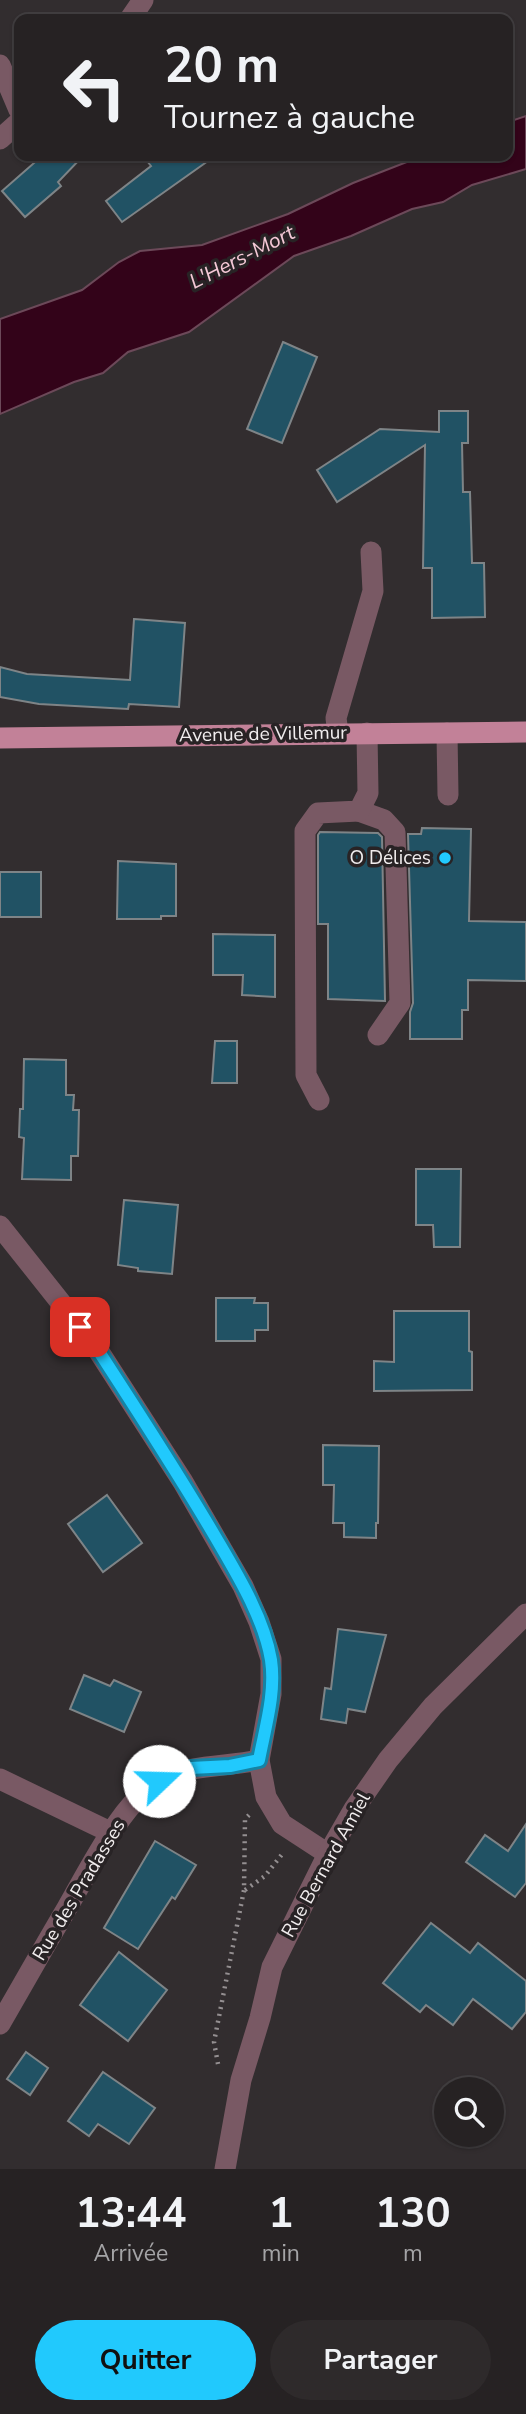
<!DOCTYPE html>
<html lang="fr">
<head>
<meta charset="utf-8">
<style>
	body { margin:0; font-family:"Nunito Sans",sans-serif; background:#2e2a2b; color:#f1f3f6; height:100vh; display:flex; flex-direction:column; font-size:26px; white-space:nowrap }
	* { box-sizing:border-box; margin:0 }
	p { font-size:23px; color:#a4a4a6 }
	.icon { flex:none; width:38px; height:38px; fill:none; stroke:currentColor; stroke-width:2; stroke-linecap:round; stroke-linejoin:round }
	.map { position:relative; height:2169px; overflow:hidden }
	.side { display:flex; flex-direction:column; background:#262223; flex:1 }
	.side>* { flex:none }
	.hud { position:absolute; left:14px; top:14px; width:499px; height:147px; border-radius:14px; box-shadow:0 2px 5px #0004,0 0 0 2px #423f41; background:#262223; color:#f1f3f6; overflow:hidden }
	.buttons { position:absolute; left:434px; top:2077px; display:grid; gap:14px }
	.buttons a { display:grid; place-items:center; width:70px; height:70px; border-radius:50%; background:#262223; box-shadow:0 2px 5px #0004,0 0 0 2px #423f41; font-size:35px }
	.pin { position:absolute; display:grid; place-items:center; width:60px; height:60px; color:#fff; margin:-30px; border-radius:14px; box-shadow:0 4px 10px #0006 }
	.me { position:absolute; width:77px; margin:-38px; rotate:69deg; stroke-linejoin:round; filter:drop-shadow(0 0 5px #0008) }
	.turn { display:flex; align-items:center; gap:24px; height:147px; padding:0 35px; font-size:32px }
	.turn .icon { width:91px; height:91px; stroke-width:2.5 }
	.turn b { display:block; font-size:49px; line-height:60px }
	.eta { display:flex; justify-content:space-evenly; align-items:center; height:119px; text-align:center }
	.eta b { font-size:42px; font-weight:700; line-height:49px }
	.primary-button { display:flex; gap:14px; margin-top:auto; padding:14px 35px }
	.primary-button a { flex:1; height:80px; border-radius:42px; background:#21c9fd; color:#111; font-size:28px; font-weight:700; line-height:80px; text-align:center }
	.primary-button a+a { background:#2e2a2b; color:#f1f3f6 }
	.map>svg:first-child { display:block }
	.water { fill:#330319; stroke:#6c4959; stroke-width:2 }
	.building { fill:#215264; stroke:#7e8487; stroke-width:2 }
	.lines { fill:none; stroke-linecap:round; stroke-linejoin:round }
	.path { stroke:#948f91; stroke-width:4.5; stroke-dasharray:2 5; stroke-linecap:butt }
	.minor { stroke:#795964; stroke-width:21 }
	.major { stroke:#c28198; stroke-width:21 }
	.route-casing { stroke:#1583a4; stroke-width:18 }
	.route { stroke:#21c9fd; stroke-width:12 }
	.poi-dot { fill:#21c9fd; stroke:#282325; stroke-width:2.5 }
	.labels { text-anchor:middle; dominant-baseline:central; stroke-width:7; stroke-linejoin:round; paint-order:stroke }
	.street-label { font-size:19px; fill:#f1edee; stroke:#282325 }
	.poi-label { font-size:19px; fill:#f1edee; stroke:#282325; text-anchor:end }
	.water-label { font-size:21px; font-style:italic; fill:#f5c9d7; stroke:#282325 }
</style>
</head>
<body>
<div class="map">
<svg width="526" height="2169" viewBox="0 0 526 2169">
	<rect width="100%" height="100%" fill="#322d2f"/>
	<polygon class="water" points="526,116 526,169 472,185 443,202 412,209 351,236 294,256 189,332 128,352 103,373 74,382 0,414 0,319 82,290 119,262 140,251 202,245 288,214 353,183 422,156 508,156 508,122"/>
	<g class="building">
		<polygon points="42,156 83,156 58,182 61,186 25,217 2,191"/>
		<polygon points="143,156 215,156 122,222 106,201 151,166"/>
		<polygon points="283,342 317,357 282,443 247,429"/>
		<polygon points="439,411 468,411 468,443 462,443 463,492 470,492 472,563 484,563 485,617 432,618 432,568 423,568 425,445 337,502 317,470 380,429 439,432"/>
		<polygon points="134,619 185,623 179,707 129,704 128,709 39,704 0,697 0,667 27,674 130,680"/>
		<polygon points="422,828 471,829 469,921 526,922 526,981 468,980 468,1010 462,1010 462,1039 410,1039 410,1012 413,1003 408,834 421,834"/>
		<polygon points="320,832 378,833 382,837 385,1001 328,999 328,924 318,924 318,835"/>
		<polygon points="118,861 176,864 176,916 161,916 161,919 117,919"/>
		<rect x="0" y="872" width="41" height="45"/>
		<polygon points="213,934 275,935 275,997 242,995 243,975 213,975"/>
		<polygon points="215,1041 237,1041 237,1083 212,1083"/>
		<polygon points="24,1059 66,1060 66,1095 74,1095 73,1110 79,1110 78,1156 71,1156 71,1180 22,1179 24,1138 19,1137 20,1109 23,1109"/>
		<polygon points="416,1169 461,1169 460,1247 434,1247 433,1225 416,1225"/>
		<polygon points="124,1200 178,1205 172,1274 138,1271 138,1268 118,1265"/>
		<polygon points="216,1298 255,1298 254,1303 268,1303 268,1330 255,1330 255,1341 216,1341"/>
		<polygon points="394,1311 469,1311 469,1351 472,1352 472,1390 374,1391 374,1361 394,1362"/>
		<polygon points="323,1445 379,1446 378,1523 376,1523 376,1538 344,1537 344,1523 333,1523 334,1485 323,1485"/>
		<polygon points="107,1495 142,1543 103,1572 68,1524"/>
		<polygon points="338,1629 386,1635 365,1712 348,1709 346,1723 321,1719 325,1688 331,1689"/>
		<polygon points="84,1675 110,1686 114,1680 141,1692 124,1732 70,1709"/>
		<polygon points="526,1824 526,1883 515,1897 466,1862 485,1835 508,1851"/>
		<polygon points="155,1841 196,1865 175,1899 172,1897 138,1949 104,1928"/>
		<polygon points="431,1923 470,1953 478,1943 526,1981 526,2012 512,2029 473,1999 453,2025 426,2005 420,2012 383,1983"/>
		<polygon points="119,1952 167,1990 128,2041 80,2005"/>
		<polygon points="26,2052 48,2068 30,2095 7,2079"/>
		<polygon points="103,2072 155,2108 129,2144 98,2124 89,2136 68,2121"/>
	</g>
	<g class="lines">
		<g class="path">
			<polyline points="245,1890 265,1876 283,1853"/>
			<polyline points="218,2064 214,2042 244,1890 245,1819 249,1815"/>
		</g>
		<g class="minor">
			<polyline points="130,19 143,0"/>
			<polyline points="0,65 19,110"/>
			<polyline points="0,139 19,122"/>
			<polyline points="338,733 336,718 373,591 371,552"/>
			<polyline points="447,733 448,795"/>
			<polyline points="359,811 384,820 395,832 400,1003 378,1035"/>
			<polyline points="319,1100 306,1075 305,831 318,813 359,811 368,793 367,733"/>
			<polyline points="0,1226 96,1347 183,1482 243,1586 259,1622 271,1659 271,1694 259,1760 266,1797 282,1824 328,1854"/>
			<polyline points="0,1779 110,1832"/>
			<path d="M0 2024C22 1986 44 1947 67 1908 88 1872 123 1800 160 1780 191 1764 226 1767 259 1760"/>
			<polyline points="225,2169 241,2080 260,2018 272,1967 328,1854 354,1809 388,1760 433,1706 526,1614"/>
		</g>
		<polyline class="major" points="0,738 526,732"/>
	</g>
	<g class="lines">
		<g class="route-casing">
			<path id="route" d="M80 1327 96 1347C137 1410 178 1473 216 1538 237 1574 264 1618 271 1660 276 1693 265 1728 259 1760L230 1766 191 1768 159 1781"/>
		</g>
		<use href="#route" class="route"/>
	</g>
	<circle class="poi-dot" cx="445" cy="858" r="7"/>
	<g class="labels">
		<g class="street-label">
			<text transform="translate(263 734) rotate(-1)">Avenue de Villemur</text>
			<text transform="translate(326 1865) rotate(-61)">Rue Bernard Amiel</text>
			<text transform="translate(79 1890) rotate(-59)">Rue des Pradasses</text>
		</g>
		<g class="poi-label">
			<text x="431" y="858">O Délices</text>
		</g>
		<g class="water-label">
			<text transform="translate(242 257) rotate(-27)">L'Hers-Mort</text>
		</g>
	</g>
</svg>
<div class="buttons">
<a><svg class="icon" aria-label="search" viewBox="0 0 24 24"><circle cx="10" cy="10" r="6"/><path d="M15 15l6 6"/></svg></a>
</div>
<div class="pin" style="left:80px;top:1327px;background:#d93025"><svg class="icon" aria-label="arrive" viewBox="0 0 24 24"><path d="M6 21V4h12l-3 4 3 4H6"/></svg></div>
<svg class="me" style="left:159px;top:1781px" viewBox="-20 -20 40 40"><circle r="19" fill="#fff"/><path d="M0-13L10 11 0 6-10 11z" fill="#21c9fd"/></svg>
<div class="hud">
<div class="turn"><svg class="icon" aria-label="left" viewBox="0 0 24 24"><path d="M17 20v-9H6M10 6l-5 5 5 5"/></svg><div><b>20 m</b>Tournez à gauche</div></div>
</div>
</div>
<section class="side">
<div class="eta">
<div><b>13:44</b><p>Arrivée</p></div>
<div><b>1</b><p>min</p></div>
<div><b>130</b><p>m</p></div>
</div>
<div class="primary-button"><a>Quitter</a><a>Partager</a></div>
</section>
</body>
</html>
